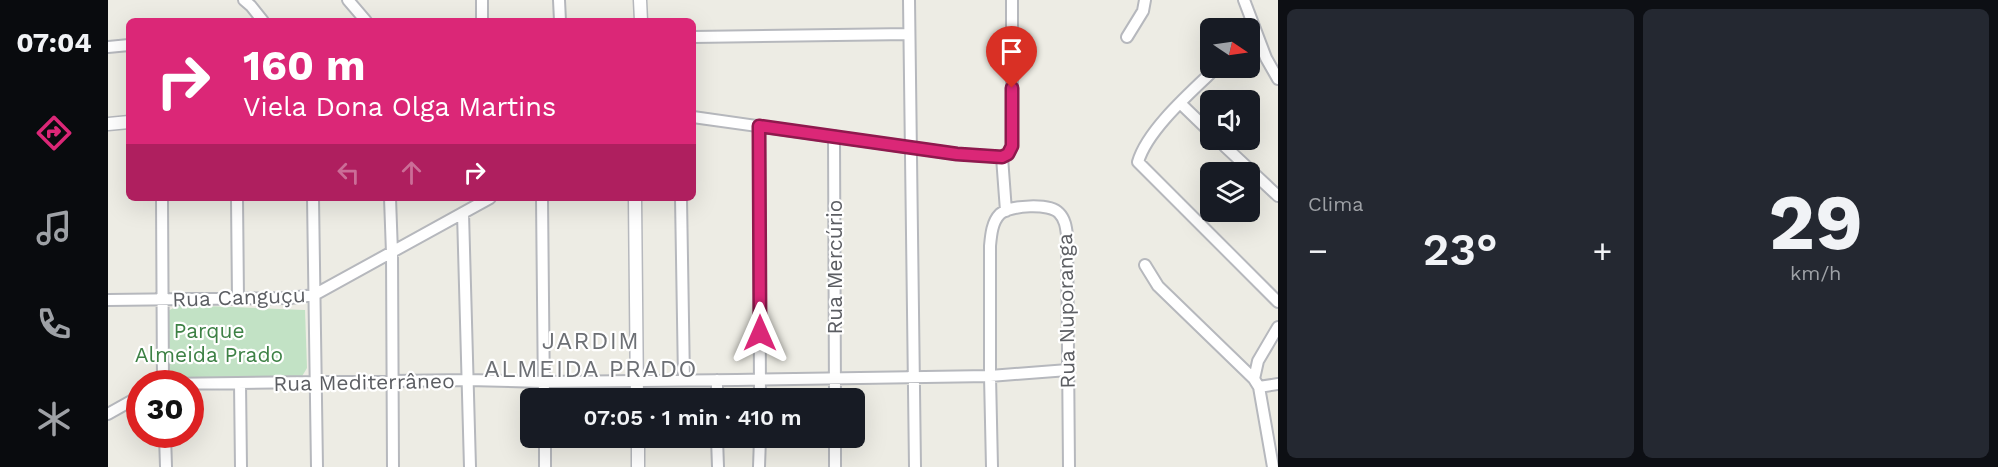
<!DOCTYPE html>
<html lang="pt">
<head>
<meta charset="utf-8">
<style>
	body { margin:0; font-family:"Work Sans",sans-serif; background:#242831; color:#f1f3f6; height:100vh; display:flex; flex-direction:column; font-size:22px; white-space:nowrap }
	* { box-sizing:border-box; margin:0 }
	p { font-size:20px; color:#9ea1a6 }
	.icon { flex:none; width:33px; height:33px; fill:none; stroke:currentColor; stroke-width:2; stroke-linecap:round; stroke-linejoin:round }
	.map { position:relative; flex:1; overflow:hidden }
	.details { display:flex; flex-direction:column; gap:9px; padding:9px; background:#0d0f14; width:720px }
	.details>* { flex:none }
	.top-card { position:absolute; left:18px; top:18px; width:570px; height:183px; border-radius:9px; box-shadow:0 6px 24px #0002; background:#db2777; color:#fff; overflow:hidden }
	.needle { width:39px; rotate:103deg }
	.tools { position:absolute; left:1092px; top:18px; display:grid; gap:12px }
	.tools a { display:grid; place-items:center; width:60px; height:60px; border-radius:9px; background:#171b24; box-shadow:0 6px 24px #0002; font-size:30px }
	.speed { position:absolute; left:18px; top:370px; display:flex; gap:12px; font-size:30px; font-weight:700; text-align:center }
	.speed>* { display:grid; place-content:center; width:78px; height:78px; border-radius:50%; background:#171b24; box-shadow:0 6px 24px #0002; line-height:1 }
	.speed .limit { border:9px solid #d22; background:#fff; color:#111 }
	.pin { position:absolute; display:grid; place-items:center; width:51px; height:51px; color:#fff; margin:-62px -26px; border-radius:50% 50% 50% 0; rotate:-45deg; box-shadow:0 0 6px #0007 }
	.pin .icon { rotate:45deg }
	.me { position:absolute; width:66px; margin:-33px; rotate:0deg; stroke-linejoin:round; filter:drop-shadow(0 0 4px #0008) }
	.turn { display:flex; align-items:center; gap:21px; height:126px; padding:0 18px; font-size:27px }
	.turn .icon { width:78px; height:78px; stroke-width:2.5 }
	.turn b { display:block; font-size:42px; line-height:51px }
	.lanes { display:flex; align-items:center; height:57px; padding:0 18px; background:#0003; justify-content:center; gap:30px; direction:ltr }
	.lanes .off { opacity:.35 }
	.big { font-size:45px; font-weight:600; line-height:1.1 }
	.details .card { flex:1; display:flex; flex-direction:column; justify-content:center; gap:9px; min-width:0; padding:0 21px; border-radius:9px; background:#242831 }
	.details .dial { align-items:center; gap:0 }
	.dial b { font-size:78px; line-height:1 }
	.heat { display:flex; justify-content:space-between; align-items:center; font-size:33px; direction:ltr }
	.details .tiles { flex:1; display:grid; gap:9px; grid-template-columns:repeat(2,1fr) }
	.trip { position:absolute; left:412px; top:388px; width:345px; height:60px; border-radius:9px; background:#171b24; box-shadow:0 6px 24px #0002; font-weight:600; line-height:60px; text-align:center }
	main { display:flex; flex:1; min-height:0 }
	.menu { display:flex; flex-direction:column; width:108px; justify-content:space-around; align-items:center; background:#090b0e; color:#9ea1a6 }
	.menu .icon { width:42px; height:42px }
	.menu .selected { color:#db2777 }
	.menu b { font-size:27px; color:#f1f3f6 }
	.map>svg:first-child { display:block }
</style>
</head>
<body>
<main>
<nav class="menu">
<b>07:04</b>
<svg class="icon selected" aria-label="directions" viewBox="0 0 24 24"><path d="M12 3l9 9-9 9-9-9zM9 14v-3h6M13 9l2 2-2 2"/></svg>
<svg class="icon" aria-label="music" viewBox="0 0 24 24"><path d="M9 18V5l10-2v13"/><circle cx="6" cy="18" r="3"/><circle cx="16" cy="16" r="3"/></svg>
<svg class="icon" aria-label="phone" viewBox="0 0 24 24"><path d="M5 4h4l2 5-3 2q2 4 5 5l2-3 5 2v4C11 20 4 13 5 4z"/></svg>
<svg class="icon" aria-label="climate" viewBox="0 0 24 24"><path d="M12 3v18M4 7l16 10M4 17L20 7"/></svg>
</nav>
<div class="map">
<svg width="1170" height="467" viewBox="0 0 1170 467">
	<rect width="100%" height="100%" fill="#edece4"/>
	<!-- education -->
	<path fill="#dddbd2" d="M 452,386 L 524,386 L 524,399 L 445,399 L 447,392 Z"/>
	<!-- green -->
	<path fill="#c2e2c5" d="M 71,305 L 197,310 L 199,368 L 193,378 L 65,378 L 58,366 L 60,311 Z"/>
	<!-- building -->
	<path fill="#c8c6c0" d="M 556,390 L 556,399 L 546,399 L 546,391 Z"/>
	<g fill="none" stroke-linecap="round" stroke-linejoin="round">
		<!-- minor casing -->
		<g stroke="#b6b8bd" stroke-width="14">
			<path id="minor" d="M 136,0 L 143,6 L 155,21
				M 240,0 L 258,21
				M 451,0 L 452,21
				M 801,0 L 807,467
				M 1136,0 L 1158,58 L 1170,79
				M 374,21 L 374,0
				M 585,37 L 801,34
				M 1019,37 L 1035,11 L 1037,0
				M 0,47 L 21,45
				M 1108,68 C 1084,91 1039,130 1030,162 L 1170,302
				M 1072,103 L 1102,132
				M 585,117 L 849,154 L 894,157
				M 651,126 L 652,399
				M 726,136 L 727,399
				M 1110,140 L 1170,196
				M 894,157 L 900,154 L 904,146 L 904,0
				M 894,157 L 898,211
				M 54,198 L 55,384
				M 129,198 L 130,299
				M 205,198 L 209,467
				M 282,198 L 284,253 L 285,467
				M 434,198 L 436,399
				M 573,198 L 576,380
				M 355,213 L 362,467
				M 1037,265 L 1050,286 L 1146,379 L 1151,387 L 1165,467
				M 0,300 L 182,298 L 206,295 L 382,198
				M 1146,379 L 1150,361 L 1170,327
				M 132,383 L 133,467
				M 54,384 L 360,380 L 435,382 L 629,380 L 882,376 L 960,370
				M 1151,387 L 1170,384
				M 609,399 L 609,380
				M 0,414 L 32,396
				M 57,435 L 58,467
				M 437,438 L 437,467
				M 609,438 L 610,467
				M 727,438 L 727,467
				M 651,467 L 652,438
				M 884,467 L 882,376 L 882,246 C 883,235 884,222 892,214 C 902,205 942,203 951,213 C 957,219 958,227 959,235 L 961,467"/>
		</g>
		<!-- tertiary casing -->
		<g stroke="#b6b8bd" stroke-width="15">
			<path id="tertiary" d="M 532,0 L 533,21
				M 0,124 L 21,122
				M 527,198 L 529,399
				M 530,438 L 530,467"/>
		</g>
		<!-- minor -->
		<use href="#minor" stroke="#fff" stroke-width="10"/>
		<!-- tertiary -->
		<use href="#tertiary" stroke="#fff" stroke-width="12"/>
	</g>
	<g fill="none" stroke-linecap="round" stroke-linejoin="round">
		<!-- route casing -->
		<g stroke="#8e194d" stroke-width="15">
			<path id="route" d="M 652,333 L 651,126 L 849,154 L 894,157 L 900,154 L 904,146 L 904,88"/>
		</g>
		<!-- route -->
		<use href="#route" stroke="#db2777" stroke-width="10"/>
	</g>
	<g text-anchor="middle" dominant-baseline="central" stroke-width="4.5" stroke-linejoin="round" paint-order="stroke">
		<!-- street labels -->
		<g font-size="21" fill="#5c5e63" stroke="#fff">
			<text transform="translate(726 267) rotate(-90)">Rua Mercúrio</text>
			<text transform="translate(131 297) rotate(-2)">Rua Canguçu</text>
			<text transform="translate(958 311) rotate(-91)">Rua Nuporanga</text>
			<text transform="translate(256 382) rotate(-1)">Rua Mediterrâneo</text>
		</g>
		<!-- park labels -->
		<g font-size="21" fill="#3d8145" stroke="#fff">
			<text x="101" y="330">Parque<tspan x="101" dy="24">Almeida Prado</tspan></text>
		</g>
		<!-- quarter labels -->
		<g font-size="24" letter-spacing="1.5" fill="#6d7075" stroke="#fff">
			<text x="483" y="341">JARDIM<tspan x="483" dy="28">ALMEIDA PRADO</tspan></text>
		</g>
	</g>
</svg>
<div class="tools">
<a><svg class="needle" viewBox="-14 -14 28 28"><path d="M0-13l5 13h-10z" fill="#e53935"/><path d="M0 13l5-13h-10z" fill="#9ea1a6"/></svg></a>
<a><svg class="icon" aria-label="sound" viewBox="0 0 24 24"><path d="M4 9h4l5-4v14l-5-4H4zM17 9q2 3 0 6"/></svg></a>
<a><svg class="icon" aria-label="layers" viewBox="0 0 24 24"><path d="M12 4l9 5-9 5-9-5zM3 14l9 5 9-5"/></svg></a>
</div>
<div class="speed"><div class="limit">30</div></div>
<div class="pin" style="left:904px;top:88px;background:#d93025"><svg class="icon" aria-label="arrive" viewBox="0 0 24 24"><path d="M6 21V4h12l-3 4 3 4H6"/></svg></div>
<svg class="me" style="left:652px;top:333px" viewBox="-20 -20 40 40"><path d="M0-17L14 15 0 8-14 15z" fill="#db2777" stroke="#fff" stroke-width="4"/></svg>
<div class="trip">07:05 · 1 min · 410 m</div>
<div class="top-card">
<div class="turn"><svg class="icon" aria-label="right" viewBox="0 0 24 24"><path d="M7 20v-9h11M14 6l5 5-5 5"/></svg><div><b>160 m</b>Viela Dona Olga Martins</div></div>
<div class="lanes"><svg class="icon off" aria-label="left" viewBox="0 0 24 24"><path d="M17 20v-9H6M10 6l-5 5 5 5"/></svg><svg class="icon off" aria-label="ahead" viewBox="0 0 24 24"><path d="M12 20V5M6 11l6-6 6 6"/></svg><svg class="icon" aria-label="right" viewBox="0 0 24 24"><path d="M7 20v-9h11M14 6l5 5-5 5"/></svg></div>
</div>
</div>
<section class="details">
<div class="tiles">
<div class="card"><p>Clima</p>
<div class="heat"><a>−</a><b class="big">23°</b><a>+</a></div>
</div>
<div class="card dial"><b>29</b><p>km/h</p></div>
</div>
</section>
</main>
</body>
</html>
